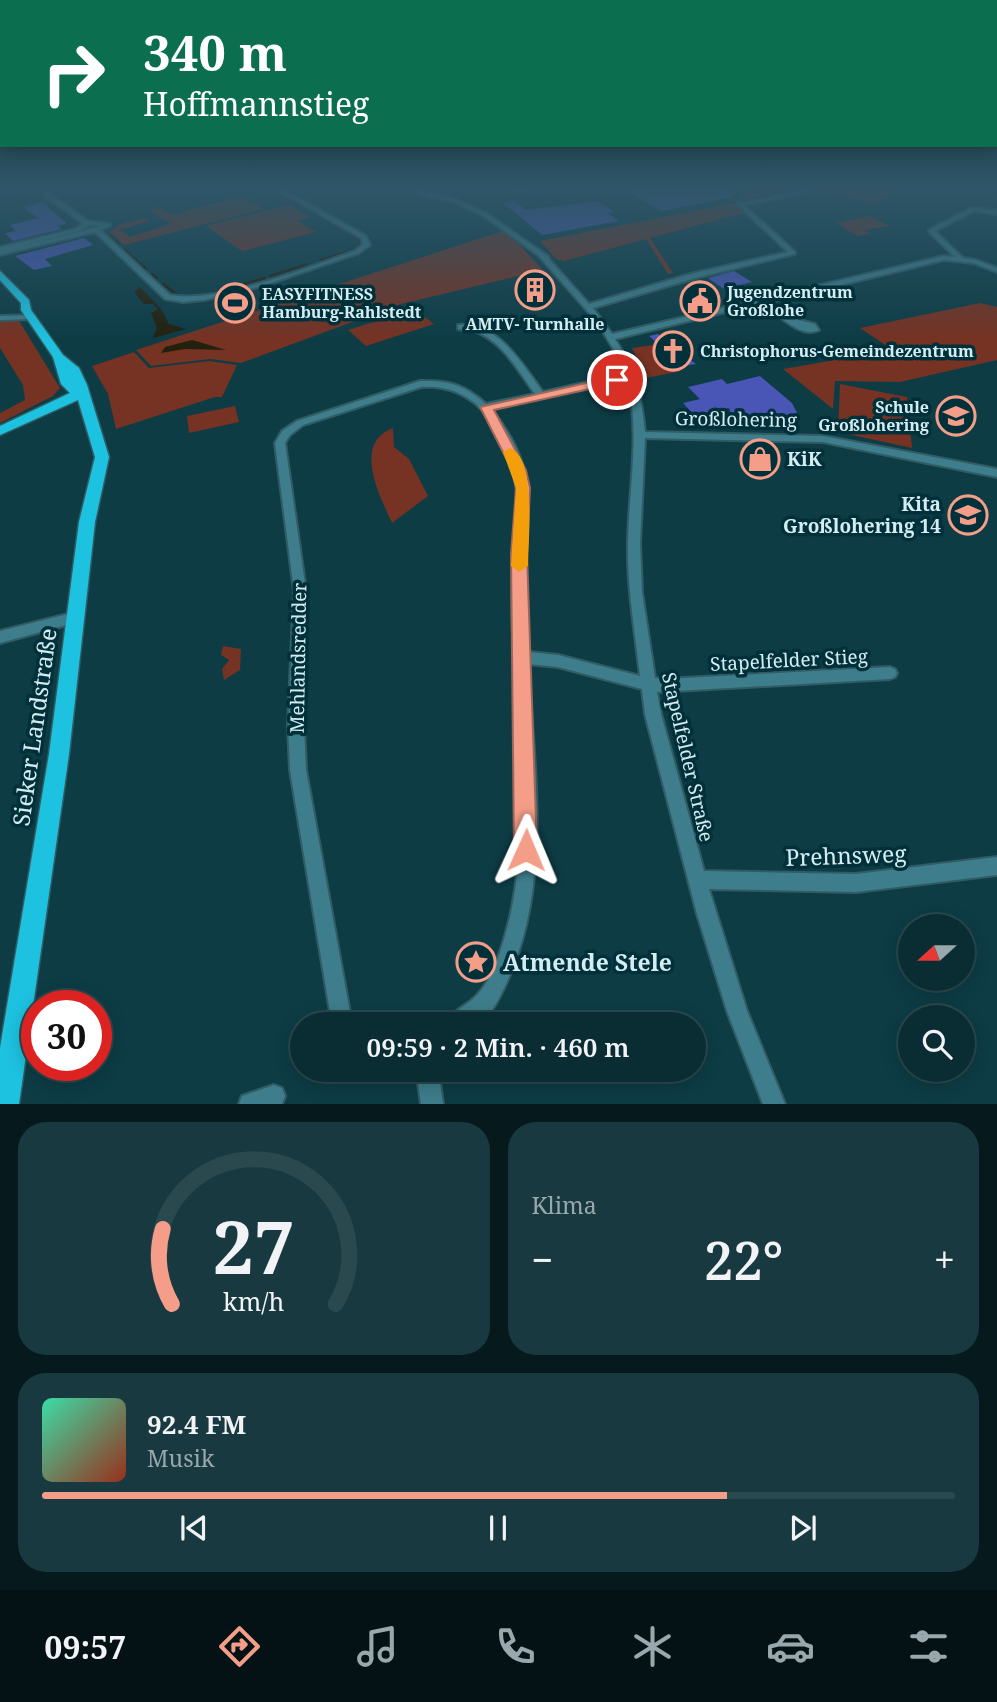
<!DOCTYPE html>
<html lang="de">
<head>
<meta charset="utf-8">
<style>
	body { margin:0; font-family:"Noto Serif",serif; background:#183940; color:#f1f3f6; height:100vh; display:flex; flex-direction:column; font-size:26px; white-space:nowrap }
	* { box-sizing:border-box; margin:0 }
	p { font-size:23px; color:#99a8ac }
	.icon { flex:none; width:38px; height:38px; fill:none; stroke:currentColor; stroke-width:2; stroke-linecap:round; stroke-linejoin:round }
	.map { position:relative; height:1104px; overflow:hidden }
	.sheet { display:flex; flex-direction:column; gap:18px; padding:18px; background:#06191d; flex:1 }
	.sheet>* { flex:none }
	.top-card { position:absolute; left:0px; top:0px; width:998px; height:147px; box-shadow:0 4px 18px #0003,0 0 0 2px #2a494f; background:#0b6e4f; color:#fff; overflow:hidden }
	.needle { width:46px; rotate:249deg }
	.controls { position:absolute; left:898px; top:914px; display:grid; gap:14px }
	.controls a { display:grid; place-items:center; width:77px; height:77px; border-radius:50%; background:#0a2d34; box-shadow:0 4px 18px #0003,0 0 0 2px #2a494f; font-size:35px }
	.speed { position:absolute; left:21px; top:990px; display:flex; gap:14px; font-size:35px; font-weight:700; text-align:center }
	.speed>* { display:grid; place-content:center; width:91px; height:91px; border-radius:50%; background:#0a2d34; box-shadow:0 4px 18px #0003,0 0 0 2px #2a494f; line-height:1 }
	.speed .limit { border:10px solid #d22; background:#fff; color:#111 }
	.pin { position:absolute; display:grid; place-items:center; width:60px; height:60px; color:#fff; margin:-30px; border:4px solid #fff; border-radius:50%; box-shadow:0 2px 7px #0007 }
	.me { position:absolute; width:77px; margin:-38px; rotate:1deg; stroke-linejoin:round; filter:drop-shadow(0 0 5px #0008) }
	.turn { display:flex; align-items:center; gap:24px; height:147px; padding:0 28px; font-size:32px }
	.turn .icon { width:91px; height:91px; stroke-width:2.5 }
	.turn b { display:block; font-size:49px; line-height:60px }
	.big { font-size:52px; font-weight:600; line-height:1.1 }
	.sheet .widget { flex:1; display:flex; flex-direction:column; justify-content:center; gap:10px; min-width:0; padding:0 24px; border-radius:28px; background:#183940 }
	.sheet .dial { align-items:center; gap:0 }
	.dial svg { height:182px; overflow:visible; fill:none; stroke:#2a494f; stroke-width:7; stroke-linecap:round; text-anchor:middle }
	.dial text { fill:#f1f3f6; stroke:none }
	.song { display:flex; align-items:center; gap:21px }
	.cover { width:84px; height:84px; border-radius:10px; background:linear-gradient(135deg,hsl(160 70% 55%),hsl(10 70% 35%)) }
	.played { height:7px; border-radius:4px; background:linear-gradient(90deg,#f49e89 75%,#2a494f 75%) }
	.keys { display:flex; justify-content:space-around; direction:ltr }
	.heat { display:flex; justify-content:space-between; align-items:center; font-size:38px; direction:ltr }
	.sheet .tiles { flex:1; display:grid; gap:18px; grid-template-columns:1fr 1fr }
	.widget:last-child { grid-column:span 2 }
	.trip { position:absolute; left:290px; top:1012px; width:416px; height:70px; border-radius:35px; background:#0a2d34; box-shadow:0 4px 18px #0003,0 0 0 2px #2a494f; font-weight:600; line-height:70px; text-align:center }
	.menu { display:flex; height:112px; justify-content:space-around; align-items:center; background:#041215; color:#99a8ac }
	.menu .icon { width:49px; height:49px }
	.menu .on { color:#f49e89 }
	.menu b { font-size:32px; color:#f1f3f6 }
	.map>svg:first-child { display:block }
</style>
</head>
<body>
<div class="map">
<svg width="997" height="1104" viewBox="0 0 997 1104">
	<rect width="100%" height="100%" fill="#0d3c45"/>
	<!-- green -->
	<path fill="#763222" d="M 740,186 L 791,186 L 795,188 L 736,202 L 733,199 L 742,197 Z
		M 803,186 L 911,186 L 874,204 Z
		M 233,198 L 248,199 L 264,209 L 124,245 L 110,232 L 120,224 L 145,218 L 150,221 L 120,230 L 130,237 L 171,224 L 149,210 L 159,207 L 173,215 Z
		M 734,203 L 744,213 L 650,238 L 673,273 L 668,274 L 646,239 L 564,261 L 556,259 L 540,241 Z
		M 289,205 L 310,217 L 298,221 L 316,232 L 242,251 L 206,226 Z
		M 870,216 L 890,226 L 864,230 L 870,234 L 857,236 L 836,223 Z
		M 506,230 L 543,270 L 401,304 L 241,363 L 210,359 L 151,366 L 136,350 Z
		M 980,303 L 997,307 L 997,360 L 900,382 L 835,381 L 833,409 L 783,369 L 893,350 L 860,328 Z
		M 415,309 L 434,324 L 366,346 L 348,330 Z
		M 18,319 L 60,388 L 53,396 L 0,423 L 0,413 L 25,400 L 23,385 L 0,348 L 0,321 Z
		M 653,345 L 681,371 L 646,378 L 632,348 Z
		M 134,352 L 149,368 L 209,361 L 237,365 L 222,397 L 215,397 L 116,429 L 108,394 L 92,366 Z
		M 840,384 L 907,397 L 912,448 L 838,432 Z
		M 235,406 L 239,422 L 189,433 L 187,416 Z
		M 393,428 L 394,447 L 409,459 L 428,496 L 392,523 C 380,497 352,443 393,428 Z
		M 223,646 L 241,649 L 240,670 L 224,680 L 222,669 L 229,660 L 221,655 Z"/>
	<!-- water -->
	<path fill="#24200e" d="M 140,287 L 161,309 L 169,324 L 186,329 L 153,338 L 157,328 L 151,313 L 158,309 L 153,304 L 144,304 L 134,292 Z
		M 192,340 L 226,350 L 185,349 L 161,353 L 165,347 Z"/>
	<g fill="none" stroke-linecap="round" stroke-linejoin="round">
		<!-- stream-far1 -->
		<path stroke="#24200e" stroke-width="2" d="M 265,186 L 330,222
			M 53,192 L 64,186
			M 337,226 L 342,229
			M 350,233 L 360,240
			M 107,234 L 119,244
			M 124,249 L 144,267
			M 320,260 L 356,249 L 361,242
			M 299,267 L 308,264"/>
		<!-- stream -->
		<path stroke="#24200e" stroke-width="2.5" d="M 142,265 L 146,269
			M 152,274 L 157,278
			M 270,276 L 305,265
			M 163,284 L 180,297
			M 207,295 L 265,278"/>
	</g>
	<!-- building -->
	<path fill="#4a56b6" d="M 647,186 L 730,186 L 733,197 L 661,211 L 626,190 Z
		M 514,201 L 526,210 L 598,201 L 615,212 L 607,213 L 619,221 L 542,235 L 503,203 Z
		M 42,202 L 67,223 L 58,226 L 62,229 L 13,241 L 5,233 L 16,231 L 10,225 L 38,218 L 22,207 Z
		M 84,238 L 93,245 L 45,259 L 52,266 L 34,270 L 15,256 Z
		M 734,271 L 752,282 L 724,289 L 708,278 Z
		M 539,279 L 553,296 L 534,298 L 527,296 L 519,285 Z
		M 658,334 L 672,347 L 696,364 L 683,366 L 649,336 Z
		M 760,376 L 792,403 L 800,419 L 733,418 L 729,408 L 695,416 L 683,403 L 700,399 L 688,387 L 722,379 L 727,384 Z"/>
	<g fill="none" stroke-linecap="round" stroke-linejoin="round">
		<!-- minor casing -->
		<g stroke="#315c64" stroke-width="4">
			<path id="minor" d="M 52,186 L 59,186 L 50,192 L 50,194 L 88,221 L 110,224 L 110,226 L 100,230 L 170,295 C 218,304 308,267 355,251 L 363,244 L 361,238 L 270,186 L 277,186 L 366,236 L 370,245 L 359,253 L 262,286 L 204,300 L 183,302 L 165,299 L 95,232 L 0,255 L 0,247 L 75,229 L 83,224 L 45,196 L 44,191 ZM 90,225 L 101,226 L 18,247 L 79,231 Z
				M 399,186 L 408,186 L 458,200 L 486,213 L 549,257 L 549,259 L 589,304 L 694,273 L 788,252 L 737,204 L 813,189 L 811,192 L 744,205 L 795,252 L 795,254 L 699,277 L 593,308 L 612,334 L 944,256 L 955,257 L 929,232 L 929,230 L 971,208 L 997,210 L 997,214 L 974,211 L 935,231 L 963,258 L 976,260 L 997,268 L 997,272 L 973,263 L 944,260 L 770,302 L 795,319 L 815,324 L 819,330 C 800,339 778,314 762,303 L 615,339 C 636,372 641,394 645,432 L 823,436 L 997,469 L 997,477 L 823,442 L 645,438 L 640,543 L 642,592 L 655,678 L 664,679 L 890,667 L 895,669 L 897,673 L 895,677 L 890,679 L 657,692 L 661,714 L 704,871 L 856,874 L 997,857 L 997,875 L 856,892 L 709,889 L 747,1011 L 785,1104 L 763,1104 L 727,1011 L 697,914 L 645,714 L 642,689 L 558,667 L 528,664 C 534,771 553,888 504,988 C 498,1001 489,1020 474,1024 C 466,1026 455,1024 447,1024 C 452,1010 467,1006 477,995 C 494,978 504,941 510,917 C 532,820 513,700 512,599 C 512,552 526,501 509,456 C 494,415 468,384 421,387 L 303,425 L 290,435 L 285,443 L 306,591 L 304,726 L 306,770 L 352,1024 L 332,1024 L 290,770 L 288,726 L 294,591 L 275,443 L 282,431 L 297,421 L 420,381 C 449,380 465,385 486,404 L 535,394 C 519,372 502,340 474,331 C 469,330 463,330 458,329 L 458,325 C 499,322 522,364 543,392 L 611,377 L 626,377 L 614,350 L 597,322 L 538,255 L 482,215 L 454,202 L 429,197 ZM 628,382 C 640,435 629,488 628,542 C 627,587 635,631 640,676 L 558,655 L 528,652 C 526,623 525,595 525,566 C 527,498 538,467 491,409 L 611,383 Z
				M 494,186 L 514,189 L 557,186 L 514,193 Z
				M 34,315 L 35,317 L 31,319 L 0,320 L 0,316 Z
				M 76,612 L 81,613 L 83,617 L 81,621 L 0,643 L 0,631 Z
				M 416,1069 L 438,1069 L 443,1104 L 421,1104 Z
				M 274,1085 L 282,1088 L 285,1096 L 282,1104 L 239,1104 L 242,1096 Z"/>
		</g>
		<!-- major casing -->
		<g stroke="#315c64" stroke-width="3">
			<path id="major" d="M 0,271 L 29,300 L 31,310 L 63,355 L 79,368 L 87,385 L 109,457 L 95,522 L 69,754 L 19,1104 L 0,1104 L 0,1048 L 49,754 L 79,522 L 95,457 L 78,400 L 0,435 L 0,426 L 70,393 L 61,384 L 53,357 L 21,310 L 21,303 L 0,280 Z"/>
		</g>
		<!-- minor -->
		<use href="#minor" fill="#3e7d8b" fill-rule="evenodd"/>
		<!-- major -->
		<use href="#major" fill="#1dc2e0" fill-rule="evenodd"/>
	</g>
	<!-- sky -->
	<linearGradient id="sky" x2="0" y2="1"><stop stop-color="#072126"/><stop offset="0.55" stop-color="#2f5668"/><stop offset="1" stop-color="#2f5668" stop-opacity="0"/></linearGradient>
	<rect width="997" height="341" fill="url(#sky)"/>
	<!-- route -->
	<path fill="#f49e89" stroke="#9f6759" stroke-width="2" d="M 617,376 L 623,380 L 621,382 L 494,410 L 526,470 L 530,488 L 527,554 L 537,850 L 534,858 L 526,861 L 518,858 L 514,850 L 511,554 L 516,488 L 512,470 L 480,407 Z"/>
	<!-- slow -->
	<path fill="#f59e0b" d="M 510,448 C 537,457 528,542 528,566 L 519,572 L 511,566 L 516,488 L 503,452 Z"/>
	<!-- icons -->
	<defs>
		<g id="building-ring" transform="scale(2.0125)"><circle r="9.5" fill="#00313b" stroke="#f49e89" stroke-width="1.5"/><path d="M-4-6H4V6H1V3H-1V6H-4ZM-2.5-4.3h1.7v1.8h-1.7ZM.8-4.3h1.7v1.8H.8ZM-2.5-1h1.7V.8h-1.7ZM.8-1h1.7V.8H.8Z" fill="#f49e89"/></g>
		<g id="civic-ring" transform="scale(2.0125)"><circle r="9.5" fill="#00313b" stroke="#f49e89" stroke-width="1.5"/><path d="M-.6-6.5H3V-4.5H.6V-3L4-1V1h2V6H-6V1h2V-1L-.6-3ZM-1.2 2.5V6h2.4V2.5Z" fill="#f49e89"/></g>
		<g id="stadium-ring" transform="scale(2.0125)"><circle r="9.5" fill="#00313b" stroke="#f49e89" stroke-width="1.5"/><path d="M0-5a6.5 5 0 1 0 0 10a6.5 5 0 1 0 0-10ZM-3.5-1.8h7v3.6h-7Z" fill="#f49e89"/></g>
		<g id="church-ring" transform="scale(2.0125)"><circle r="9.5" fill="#00313b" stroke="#f49e89" stroke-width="1.5"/><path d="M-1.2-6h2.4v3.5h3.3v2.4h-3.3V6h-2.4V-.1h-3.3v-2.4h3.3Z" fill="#f49e89"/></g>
		<g id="school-ring" transform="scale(2.0125)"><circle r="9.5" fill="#00313b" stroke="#f49e89" stroke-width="1.5"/><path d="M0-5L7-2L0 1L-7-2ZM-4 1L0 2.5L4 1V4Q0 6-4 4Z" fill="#f49e89"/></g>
		<g id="shop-ring" transform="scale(2.0125)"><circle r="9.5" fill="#00313b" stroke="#f49e89" stroke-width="1.5"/><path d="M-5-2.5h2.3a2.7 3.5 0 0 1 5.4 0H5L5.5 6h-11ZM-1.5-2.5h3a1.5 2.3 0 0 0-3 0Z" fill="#f49e89"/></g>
		<g id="sight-ring" transform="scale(2.0125)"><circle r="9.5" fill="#00313b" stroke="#f49e89" stroke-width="1.5"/><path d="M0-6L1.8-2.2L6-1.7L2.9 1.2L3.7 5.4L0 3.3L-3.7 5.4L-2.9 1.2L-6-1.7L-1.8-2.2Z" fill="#f49e89"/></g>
	</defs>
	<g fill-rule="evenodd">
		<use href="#building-ring" x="535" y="290"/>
		<use href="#civic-ring" x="700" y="301"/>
		<use href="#stadium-ring" x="235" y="303"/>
		<use href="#church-ring" x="673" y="351"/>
		<use href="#school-ring" x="956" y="416"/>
		<use href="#shop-ring" x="760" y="459"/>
		<use href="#school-ring" x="968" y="515"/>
		<use href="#sight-ring" x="476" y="962"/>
	</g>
	<g text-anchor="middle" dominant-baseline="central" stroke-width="7" stroke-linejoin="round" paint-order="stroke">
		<!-- far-poi labels -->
		<g font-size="16" font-weight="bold" fill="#d5ecf2" stroke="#00313b" text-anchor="start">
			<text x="727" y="292">Jugendzentrum<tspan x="727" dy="18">Großlohe</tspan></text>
			<text x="262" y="294">EASYFITNESS<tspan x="262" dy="18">Hamburg-Rahlstedt</tspan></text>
			<text x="535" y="324" text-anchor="middle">AMTV- Turnhalle</text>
			<text x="700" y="351">Christophorus-Gemeindezentrum</text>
			<text x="929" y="407" text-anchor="end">Schule<tspan x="929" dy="18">Großlohering</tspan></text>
		</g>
		<!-- street labels -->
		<g font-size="19" fill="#d5ecf2" stroke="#00313b">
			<text transform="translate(736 419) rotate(1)">Großlohering</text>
			<text transform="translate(298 658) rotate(-89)">Mehlandsredder</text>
			<text transform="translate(789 660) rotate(-3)">Stapelfelder Stieg</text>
			<text transform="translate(688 757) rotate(77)">Stapelfelder Straße</text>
		</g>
		<!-- poi labels -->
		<g font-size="19" font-weight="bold" fill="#d5ecf2" stroke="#00313b" text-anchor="start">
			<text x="787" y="459">KiK</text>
			<text x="941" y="504" text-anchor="end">Kita<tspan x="941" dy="22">Großlohering 14</tspan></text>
		</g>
		<!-- near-street labels -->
		<g font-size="23" fill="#d5ecf2" stroke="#00313b">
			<text transform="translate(34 727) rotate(-82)">Sieker Landstraße</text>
			<text transform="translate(846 855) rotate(-2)">Prehnsweg</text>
		</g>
		<!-- near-poi labels -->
		<g font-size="23" font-weight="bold" fill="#d5ecf2" stroke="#00313b" text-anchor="start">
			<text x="503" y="962">Atmende Stele</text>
		</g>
	</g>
</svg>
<div class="controls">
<a><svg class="needle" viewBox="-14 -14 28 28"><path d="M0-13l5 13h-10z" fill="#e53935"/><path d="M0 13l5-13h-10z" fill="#99a8ac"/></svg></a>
<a><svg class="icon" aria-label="search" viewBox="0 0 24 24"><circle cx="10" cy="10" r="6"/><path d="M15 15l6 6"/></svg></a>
</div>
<div class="speed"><div class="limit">30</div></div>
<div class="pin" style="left:617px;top:380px;background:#d93025"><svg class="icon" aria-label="arrive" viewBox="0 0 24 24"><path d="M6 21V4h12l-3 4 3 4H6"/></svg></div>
<svg class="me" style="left:526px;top:850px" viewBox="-20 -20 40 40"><path d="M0-17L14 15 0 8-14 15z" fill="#f49e89" stroke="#fff" stroke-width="4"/></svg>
<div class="trip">09:59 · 2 Min. · 460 m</div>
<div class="top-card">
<div class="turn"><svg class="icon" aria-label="right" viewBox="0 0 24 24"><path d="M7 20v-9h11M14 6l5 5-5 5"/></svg><div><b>340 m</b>Hoffmannstieg</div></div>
</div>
</div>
<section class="sheet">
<div class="tiles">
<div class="widget dial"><svg viewBox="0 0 100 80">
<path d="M14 69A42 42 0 1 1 86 69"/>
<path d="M14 69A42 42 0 0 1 10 36" stroke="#f49e89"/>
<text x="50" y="56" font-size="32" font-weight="700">27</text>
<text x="50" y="72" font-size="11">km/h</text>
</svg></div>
<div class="widget"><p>Klima</p>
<div class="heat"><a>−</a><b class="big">22°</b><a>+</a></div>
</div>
<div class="widget">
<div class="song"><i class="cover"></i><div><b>92.4 FM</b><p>Musik</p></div></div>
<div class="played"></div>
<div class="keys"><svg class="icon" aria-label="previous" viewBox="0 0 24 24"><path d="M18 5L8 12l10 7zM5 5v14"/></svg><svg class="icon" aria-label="pause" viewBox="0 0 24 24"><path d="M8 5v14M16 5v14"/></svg><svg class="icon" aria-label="next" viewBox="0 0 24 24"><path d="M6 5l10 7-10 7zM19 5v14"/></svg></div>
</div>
</div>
</section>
<nav class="menu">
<b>09:57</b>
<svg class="icon on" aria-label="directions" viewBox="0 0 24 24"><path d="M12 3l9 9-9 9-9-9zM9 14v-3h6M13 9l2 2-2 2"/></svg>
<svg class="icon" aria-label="music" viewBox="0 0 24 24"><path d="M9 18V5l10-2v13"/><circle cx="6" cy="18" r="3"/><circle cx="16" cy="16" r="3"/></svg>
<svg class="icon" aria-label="phone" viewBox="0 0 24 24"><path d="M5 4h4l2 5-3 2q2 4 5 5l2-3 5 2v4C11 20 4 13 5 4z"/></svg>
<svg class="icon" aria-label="climate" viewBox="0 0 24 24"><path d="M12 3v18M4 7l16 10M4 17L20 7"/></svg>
<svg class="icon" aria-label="car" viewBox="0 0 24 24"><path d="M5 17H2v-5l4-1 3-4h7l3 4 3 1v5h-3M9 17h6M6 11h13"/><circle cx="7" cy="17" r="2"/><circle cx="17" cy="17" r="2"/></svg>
<svg class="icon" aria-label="filters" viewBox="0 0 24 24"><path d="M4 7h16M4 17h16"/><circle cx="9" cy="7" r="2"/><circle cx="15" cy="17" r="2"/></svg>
</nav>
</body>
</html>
